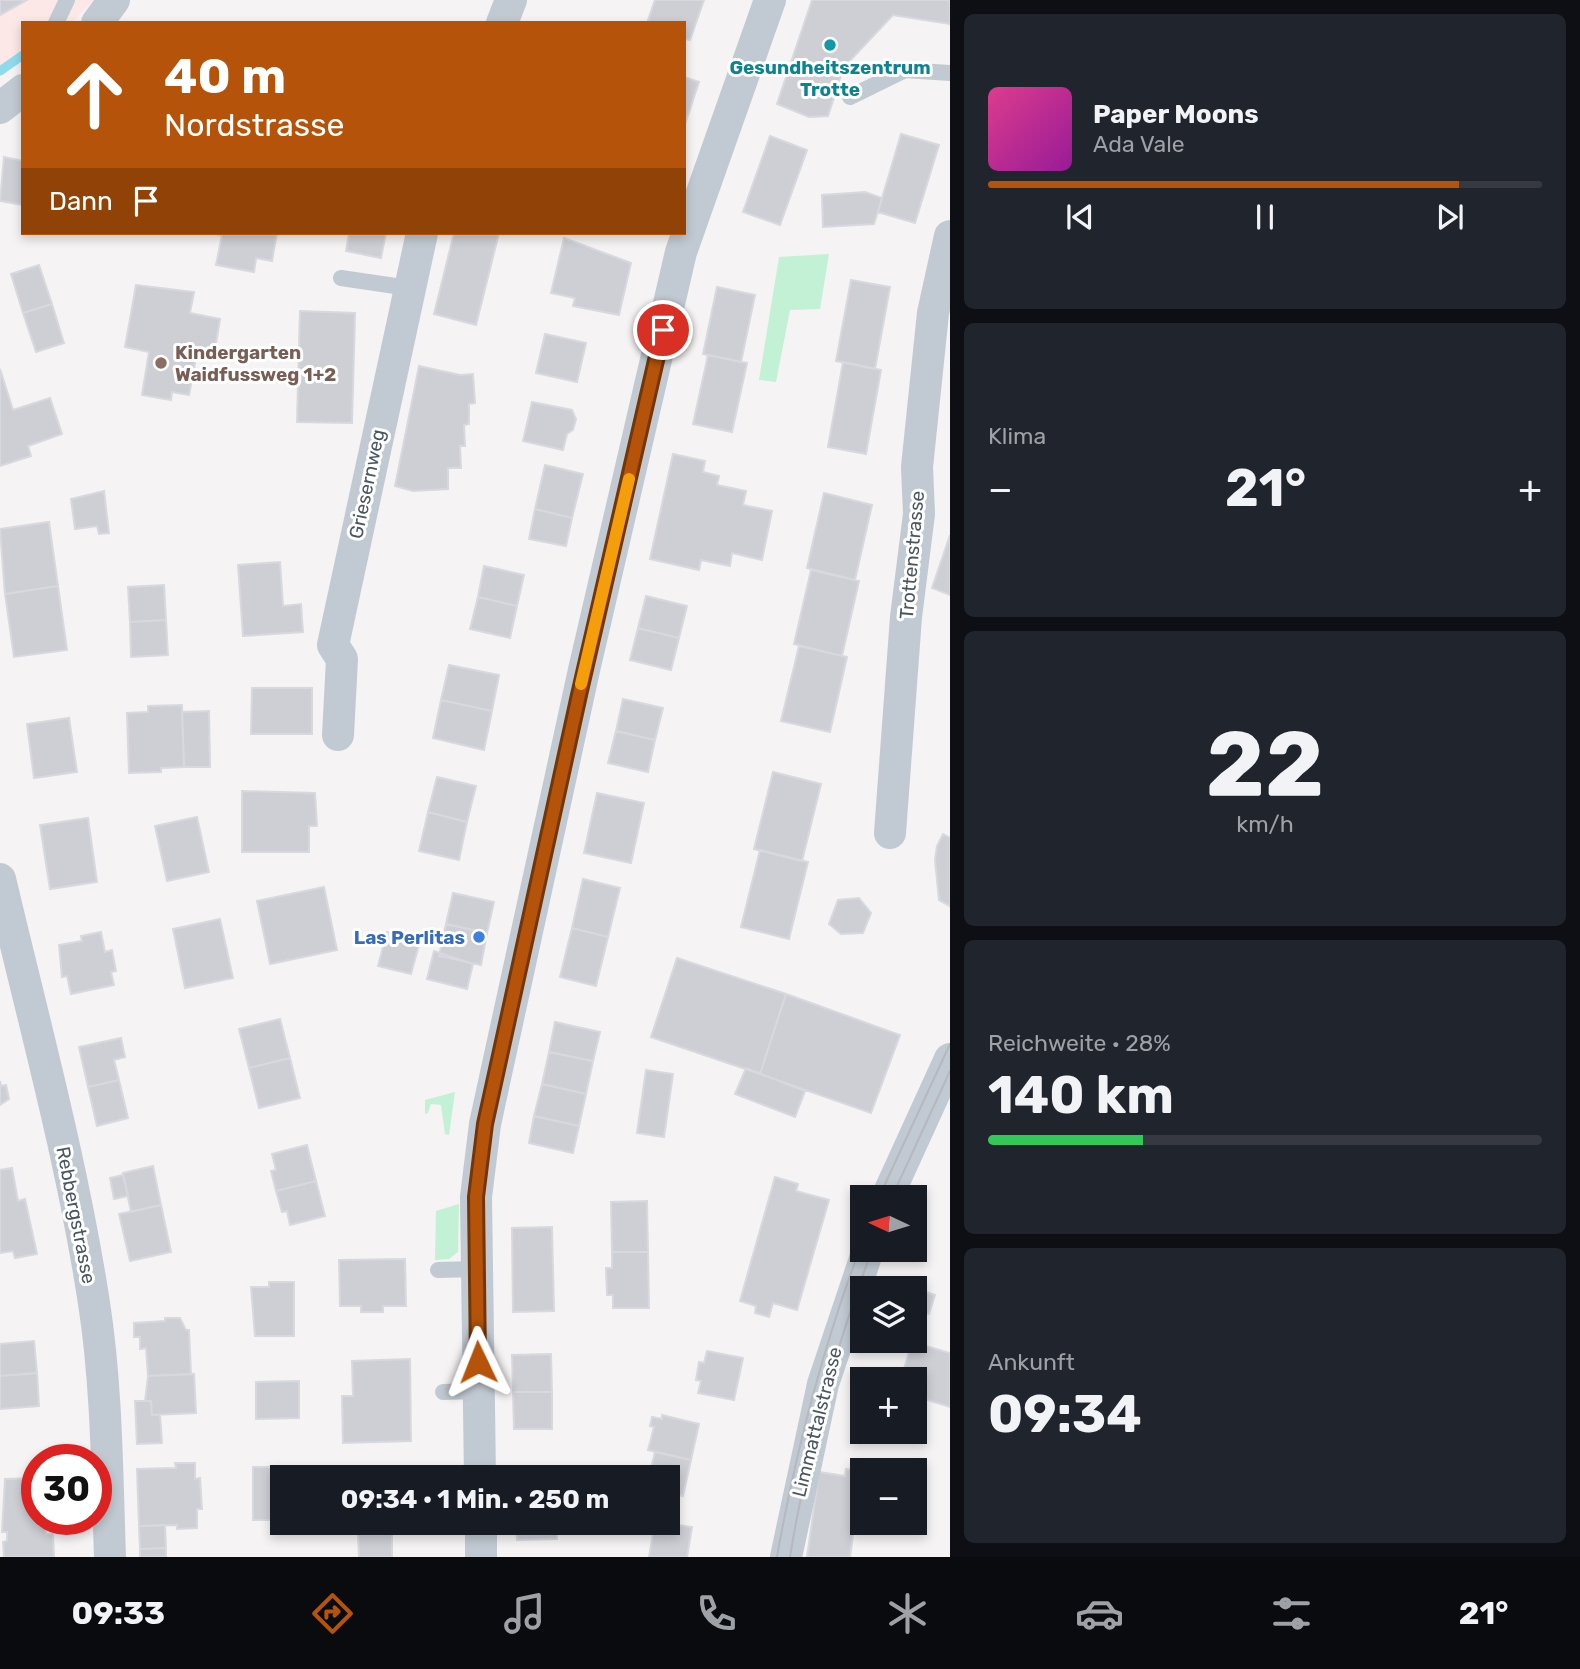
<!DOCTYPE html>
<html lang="de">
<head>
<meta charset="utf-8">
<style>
	body { margin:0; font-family:Rubik,sans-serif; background:#20242c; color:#f1f3f6; height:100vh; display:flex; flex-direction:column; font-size:26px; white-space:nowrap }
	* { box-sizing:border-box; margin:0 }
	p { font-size:23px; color:#9ea1a6 }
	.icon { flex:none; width:38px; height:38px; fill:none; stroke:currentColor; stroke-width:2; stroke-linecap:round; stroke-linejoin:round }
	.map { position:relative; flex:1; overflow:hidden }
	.details { display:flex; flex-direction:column; gap:14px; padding:14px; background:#0d0f14; width:630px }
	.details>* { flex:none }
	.guide { position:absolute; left:21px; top:21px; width:665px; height:214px; border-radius:0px; box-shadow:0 4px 10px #0003; background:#b45309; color:#fff; overflow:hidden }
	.needle { width:46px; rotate:274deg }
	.tools { position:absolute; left:850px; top:1185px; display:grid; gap:14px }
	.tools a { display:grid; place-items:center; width:77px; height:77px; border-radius:0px; background:#171b24; box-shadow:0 4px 10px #0003; font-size:35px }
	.speed { position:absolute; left:21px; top:1444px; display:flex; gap:14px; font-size:35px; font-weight:700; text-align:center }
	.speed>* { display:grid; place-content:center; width:91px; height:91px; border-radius:50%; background:#171b24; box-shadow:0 4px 10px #0003; line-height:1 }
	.speed .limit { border:10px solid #d22; background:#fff; color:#111 }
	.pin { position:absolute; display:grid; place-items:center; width:60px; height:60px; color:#fff; margin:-30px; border:4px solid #fff; border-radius:50%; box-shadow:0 2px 7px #0007 }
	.me { position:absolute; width:77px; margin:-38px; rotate:358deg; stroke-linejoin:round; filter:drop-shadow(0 0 5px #0008) }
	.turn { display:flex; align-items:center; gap:24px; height:147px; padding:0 28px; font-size:32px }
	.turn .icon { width:91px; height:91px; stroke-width:2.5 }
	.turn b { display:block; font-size:49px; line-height:60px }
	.then { display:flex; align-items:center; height:66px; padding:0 28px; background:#0003; gap:14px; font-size:26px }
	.big { font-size:52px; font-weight:700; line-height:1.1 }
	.details .widget { flex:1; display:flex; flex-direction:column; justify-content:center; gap:10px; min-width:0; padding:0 24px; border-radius:10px; background:#20242c }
	.details .dial { align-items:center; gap:0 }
	.dial b { font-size:91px; line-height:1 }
	.song { display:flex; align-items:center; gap:21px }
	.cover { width:84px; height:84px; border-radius:10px; background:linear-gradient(135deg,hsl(330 70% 55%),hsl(300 70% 35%)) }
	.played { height:7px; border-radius:4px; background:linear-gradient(90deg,#b45309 85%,#363941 85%) }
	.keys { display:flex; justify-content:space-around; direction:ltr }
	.heat { display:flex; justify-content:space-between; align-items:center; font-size:38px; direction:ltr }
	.charge { height:10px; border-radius:5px; background:linear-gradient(90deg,#34c759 28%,#363941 0) }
	.trip { position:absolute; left:270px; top:1465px; width:410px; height:70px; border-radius:0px; background:#171b24; box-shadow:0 4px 10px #0003; font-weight:700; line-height:70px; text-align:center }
	.dock { display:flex; height:112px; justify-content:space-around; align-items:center; background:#090b0e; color:#9ea1a6 }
	.dock .icon { width:49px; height:49px }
	.dock .active { color:#b45309 }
	.dock b { font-size:32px; color:#f1f3f6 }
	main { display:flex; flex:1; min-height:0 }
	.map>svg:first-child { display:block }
</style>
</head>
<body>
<main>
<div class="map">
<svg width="950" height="1557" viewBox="0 0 950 1557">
	<rect width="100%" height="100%" fill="#f5f3f3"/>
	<!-- medical -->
	<path fill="#fce8e6" d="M 0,0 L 94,0 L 71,23 L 23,23 L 23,55 L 0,67 Z"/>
	<!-- green -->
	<path fill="#c3f1d5" d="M 829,254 L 820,309 L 790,310 L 776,382 L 759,380 L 779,257 Z
		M 455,1092 L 449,1135 L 445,1134 L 441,1105 L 431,1104 L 428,1113 L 425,1114 L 425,1100 Z
		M 459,1204 L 458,1252 L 449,1259 L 435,1260 L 436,1211 Z"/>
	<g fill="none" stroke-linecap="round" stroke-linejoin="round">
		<!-- stream -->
		<path stroke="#90daee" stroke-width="9" d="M 0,71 L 23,55"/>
	</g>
	<!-- building -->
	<path fill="#cdcfd5" stroke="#d7d9de" stroke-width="2" d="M 0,0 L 27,0 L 0,15 Z
		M 655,0 L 704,0 L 690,40 L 684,39 L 684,23 L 647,23 Z
		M 812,0 L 950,0 L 950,24 L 893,15 L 844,67 L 828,116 L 809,117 L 777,104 Z
		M 684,77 L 699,82 L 685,124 L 684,124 Z
		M 901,134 L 939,145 L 915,223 L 878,212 Z
		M 770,136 L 807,150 L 780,225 L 743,212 Z
		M 4,157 L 23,161 L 23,205 L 0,201 Z
		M 865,192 L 882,198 L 874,224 L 823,227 L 822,195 Z
		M 210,233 L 277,233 L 272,261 L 256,258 L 254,272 L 216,265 L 222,235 Z
		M 349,233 L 386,233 L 381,258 L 346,251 Z
		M 454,233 L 499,233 L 476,325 L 434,314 Z
		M 564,238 L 631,263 L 619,315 L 573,306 L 575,298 L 551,293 Z
		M 39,265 L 52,304 L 23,313 L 11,274 Z
		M 851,280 L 890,287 L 875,369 L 836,361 Z
		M 136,285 L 194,292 L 190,313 L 220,319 L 214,356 L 197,353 L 189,395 L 172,392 L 171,400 L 142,395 L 149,352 L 125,347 Z
		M 717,287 L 755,295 L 741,362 L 703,354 Z
		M 52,304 L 64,343 L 36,352 L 23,313 Z
		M 300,311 L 355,313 L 352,423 L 297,422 Z
		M 545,334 L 586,343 L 577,382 L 536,373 Z
		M 708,355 L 747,363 L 732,432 L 693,424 Z
		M 843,362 L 881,370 L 866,454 L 828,447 Z
		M 419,366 L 460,375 L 473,374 L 475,403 L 469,404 L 469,424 L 464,425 L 465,446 L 460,446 L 461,468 L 448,468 L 448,489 L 413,491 L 395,486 Z
		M 0,369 L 13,410 L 50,398 L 62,434 L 28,446 L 31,456 L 0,466 Z
		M 532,402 L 572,410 L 576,419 L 573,430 L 567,434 L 563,450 L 523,441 Z
		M 673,454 L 705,461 L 703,472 L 719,476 L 717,485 L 746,491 L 743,505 L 772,511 L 762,560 L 732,553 L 730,566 L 701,560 L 699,570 L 650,559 Z
		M 545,465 L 583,474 L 572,518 L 535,509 Z
		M 104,491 L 109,533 L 99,534 L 97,526 L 75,529 L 71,499 Z
		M 824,493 L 872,505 L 855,580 L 807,568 Z
		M 535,509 L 572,518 L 566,546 L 529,539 Z
		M 49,522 L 58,586 L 5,594 L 0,529 Z
		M 950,535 L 950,595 L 932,588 Z
		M 280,562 L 283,606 L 301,604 L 303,632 L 243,636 L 238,565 Z
		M 484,566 L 524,575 L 517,606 L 478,597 Z
		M 811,570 L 859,581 L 842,656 L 794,644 Z
		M 164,585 L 166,620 L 130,622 L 128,587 Z
		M 58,586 L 67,650 L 14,657 L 5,594 Z
		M 646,596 L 687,606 L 679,638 L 638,628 Z
		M 478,597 L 517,606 L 510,638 L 470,629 Z
		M 166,620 L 168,655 L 131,657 L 130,622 Z
		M 638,628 L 679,638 L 671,670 L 630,660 Z
		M 799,646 L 847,657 L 830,732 L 781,721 Z
		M 449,665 L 499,675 L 492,711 L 441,700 Z
		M 252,688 L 312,688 L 312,734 L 251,734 Z
		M 623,699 L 663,708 L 655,740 L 616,731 Z
		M 441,700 L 492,711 L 484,750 L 433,738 Z
		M 182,705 L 184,767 L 161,768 L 161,772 L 129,773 L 127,713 L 148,712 L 148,706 Z
		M 209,711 L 210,767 L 184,767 L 182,712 Z
		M 69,718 L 77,772 L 34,778 L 27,724 Z
		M 616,731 L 655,740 L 648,772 L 608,763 Z
		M 773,772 L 821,784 L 802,861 L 754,849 Z
		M 437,777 L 476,786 L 467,822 L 428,812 Z
		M 242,791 L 315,793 L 317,826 L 309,826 L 309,852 L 242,852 Z
		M 597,793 L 644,803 L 631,863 L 584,853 Z
		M 428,812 L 467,822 L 459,860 L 419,851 Z
		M 197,817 L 209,872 L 167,881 L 155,826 Z
		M 88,818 L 97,882 L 50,889 L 40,825 Z
		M 943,834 L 950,838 L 950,906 L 939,900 L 935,860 L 937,846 Z
		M 760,850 L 808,862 L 789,939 L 741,927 Z
		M 583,879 L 620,888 L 608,937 L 572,928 Z
		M 324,887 L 337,950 L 270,964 L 257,901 Z
		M 453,893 L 494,902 L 487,933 L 446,924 Z
		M 859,898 L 871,913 L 863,933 L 841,934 L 829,924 L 838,900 Z
		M 220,919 L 233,978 L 185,988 L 173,929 Z
		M 446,924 L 487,933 L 481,965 L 439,956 Z
		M 572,928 L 608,937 L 596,986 L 560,977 Z
		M 101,932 L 105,952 L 112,950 L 116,971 L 111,972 L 114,985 L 71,994 L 67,976 L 62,977 L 59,945 L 82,941 L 81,936 Z
		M 387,932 L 420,941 L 411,974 L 378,966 Z
		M 434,951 L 473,964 L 467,989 L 427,979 Z
		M 677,958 L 786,994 L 760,1074 L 651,1037 Z
		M 786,994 L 900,1035 L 871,1113 L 760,1074 Z
		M 280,1019 L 290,1058 L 249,1068 L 239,1029 Z
		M 555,1022 L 600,1032 L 593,1061 L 549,1052 Z
		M 121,1038 L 125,1057 L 114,1060 L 119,1080 L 88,1087 L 79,1047 Z
		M 549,1052 L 593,1061 L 586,1094 L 542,1084 Z
		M 290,1058 L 300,1098 L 259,1108 L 249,1068 Z
		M 746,1068 L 805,1091 L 795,1117 L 735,1094 Z
		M 646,1070 L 673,1074 L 664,1137 L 637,1133 Z
		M 119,1080 L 128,1118 L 97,1126 L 88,1087 Z
		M 0,1081 L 1,1086 L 6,1085 L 9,1099 L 0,1105 Z
		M 542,1084 L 586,1094 L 579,1126 L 534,1116 Z
		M 534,1116 L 579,1126 L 573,1153 L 529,1143 Z
		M 307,1145 L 316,1181 L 276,1191 L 271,1171 L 276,1170 L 272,1154 Z
		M 153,1166 L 161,1205 L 131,1212 L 123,1173 Z
		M 12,1168 L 18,1201 L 25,1199 L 37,1254 L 15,1258 L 13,1251 L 0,1253 L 0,1170 Z
		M 123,1175 L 128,1196 L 114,1199 L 110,1178 Z
		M 775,1177 L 798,1184 L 796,1191 L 829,1200 L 797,1310 L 773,1303 L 769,1317 L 755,1313 L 756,1306 L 740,1301 Z
		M 316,1181 L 325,1216 L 290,1225 L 287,1211 L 282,1212 L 276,1191 Z
		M 647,1201 L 648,1252 L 612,1252 L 611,1202 Z
		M 161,1205 L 171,1252 L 130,1261 L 119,1214 Z
		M 552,1227 L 554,1311 L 513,1312 L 512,1228 Z
		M 612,1252 L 648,1252 L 649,1308 L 613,1308 L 613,1295 L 607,1295 L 606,1268 L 612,1268 Z
		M 405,1259 L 406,1306 L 383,1306 L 383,1312 L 361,1312 L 361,1306 L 340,1306 L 339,1260 Z
		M 269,1282 L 294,1282 L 294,1336 L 255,1336 L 251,1287 L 269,1287 Z
		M 920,1290 L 935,1295 L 929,1314 L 915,1310 Z
		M 165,1318 L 180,1318 L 186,1330 L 189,1330 L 191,1374 L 148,1376 L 146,1348 L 140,1349 L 140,1337 L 134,1337 L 134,1323 L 165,1321 Z
		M 34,1341 L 37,1373 L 0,1376 L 0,1344 Z
		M 912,1342 L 950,1353 L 950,1407 L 915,1396 L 915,1379 L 901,1379 Z
		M 707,1351 L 743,1358 L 734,1400 L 698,1393 L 701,1381 L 696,1380 L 699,1362 L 704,1363 Z
		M 551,1354 L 552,1392 L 513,1392 L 512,1355 Z
		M 410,1359 L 411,1441 L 343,1443 L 342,1396 L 353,1396 L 352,1361 Z
		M 37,1373 L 39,1406 L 0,1409 L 0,1376 Z
		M 194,1374 L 196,1413 L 152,1415 L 151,1401 L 145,1401 L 148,1376 Z
		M 299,1381 L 299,1418 L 256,1419 L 256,1382 Z
		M 513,1392 L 552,1392 L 552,1429 L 514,1429 Z
		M 135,1401 L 151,1401 L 152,1415 L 160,1415 L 162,1443 L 137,1444 Z
		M 662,1415 L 699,1424 L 691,1460 L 648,1450 L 654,1427 L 650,1426 L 652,1417 L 662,1419 Z
		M 655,1452 L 691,1460 L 683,1496 L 667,1493 L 667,1477 L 649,1477 Z
		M 175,1463 L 195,1463 L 195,1479 L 200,1478 L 202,1509 L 197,1509 L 197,1528 L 177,1529 L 177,1525 L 139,1526 L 137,1469 L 176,1468 Z
		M 253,1467 L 296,1467 L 296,1477 L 282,1477 L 282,1520 L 253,1520 Z
		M 555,1467 L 556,1477 L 515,1477 L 515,1468 Z
		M 846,1469 L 863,1472 L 863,1508 L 857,1507 L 850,1557 L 807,1557 L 819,1472 L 845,1476 Z
		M 37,1478 L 37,1519 L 45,1519 L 46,1534 L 53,1534 L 54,1557 L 4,1557 L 3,1542 L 7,1541 L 7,1532 L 2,1532 L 5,1479 Z
		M 358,1522 L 391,1522 L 392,1532 L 358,1533 Z
		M 516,1522 L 557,1522 L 557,1539 L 517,1540 Z
		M 655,1522 L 692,1527 L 687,1557 L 649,1557 Z
		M 165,1525 L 166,1548 L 140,1549 L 139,1526 Z
		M 392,1532 L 392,1557 L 359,1557 L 358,1533 Z
		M 166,1548 L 166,1557 L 140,1557 L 140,1549 Z"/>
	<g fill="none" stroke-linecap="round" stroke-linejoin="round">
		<!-- lane -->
		<path stroke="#c1cad2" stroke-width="16" d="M 56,23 L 67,0
			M 850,97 L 905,70 L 950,73
			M 341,278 L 409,288
			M 438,1270 L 476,1269
			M 443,1392 L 479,1391"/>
		<!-- street -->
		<path stroke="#c1cad2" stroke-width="32" d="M 97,23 L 114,0
			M 502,23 L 511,0
			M 0,108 L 23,90
			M 338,735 L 342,659 L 333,645 L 422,233
			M 890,833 L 906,617 L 919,514 L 917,467 L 933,313 L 950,236
			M 0,879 C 33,1019 72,1160 94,1303 C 107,1387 107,1473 110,1557
			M 887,1197 L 950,1059
			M 480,1477 L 476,1197 L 485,1124 L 584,670 L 681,252 L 770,0
			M 481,1522 L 481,1557
			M 786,1557 L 823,1384 L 868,1250"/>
		<!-- tram -->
		<path stroke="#b5b8bd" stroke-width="2" d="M 879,1197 L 950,1044
			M 892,1197 L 950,1071
			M 777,1557 C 796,1449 824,1343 863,1240
			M 790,1557 C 807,1452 835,1349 872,1250"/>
	</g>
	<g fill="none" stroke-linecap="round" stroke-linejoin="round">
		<!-- route casing -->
		<g stroke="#753606" stroke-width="18">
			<path id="route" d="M 478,1362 L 476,1197 L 485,1124 L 579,695 L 663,330"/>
		</g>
		<!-- route -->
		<use href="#route" stroke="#b45309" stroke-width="12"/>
		<!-- slow -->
		<path stroke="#f59e0b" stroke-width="12" d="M 581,684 L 629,479"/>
	</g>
	<!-- markers -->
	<circle fill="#0f9aa8" stroke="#fff" stroke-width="2.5" cx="830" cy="45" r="7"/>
	<circle fill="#8d6e63" stroke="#fff" stroke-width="2.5" cx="161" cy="363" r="7"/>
	<circle fill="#3f7fe0" stroke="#fff" stroke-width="2.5" cx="479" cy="937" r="7"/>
	<g text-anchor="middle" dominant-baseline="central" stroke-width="6" stroke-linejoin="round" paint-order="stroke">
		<!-- culture labels -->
		<g font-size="19" font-weight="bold" fill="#0d838f" stroke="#fff">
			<text x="830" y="67">Gesundheitszentrum<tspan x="830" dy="22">Trotte</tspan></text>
		</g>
		<!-- education labels -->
		<g font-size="19" font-weight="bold" fill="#785e54" stroke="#fff" text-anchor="start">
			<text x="175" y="352">Kindergarten<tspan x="175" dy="22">Waidfussweg 1+2</tspan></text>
		</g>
		<!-- street labels -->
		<g font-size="19" fill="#4a5661" stroke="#fff">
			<text transform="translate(367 484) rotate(-78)">Griesernweg</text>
			<text transform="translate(912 555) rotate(-85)">Trottenstrasse</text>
			<text transform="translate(76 1215) rotate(79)">Rebbergstrasse</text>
			<text transform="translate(817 1422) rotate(-76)">Limmattalstrasse</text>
		</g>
		<!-- shop labels -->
		<g font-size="19" font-weight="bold" fill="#366cbe" stroke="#fff" text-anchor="end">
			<text x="465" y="937">Las Perlitas</text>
		</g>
	</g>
</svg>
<div class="tools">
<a><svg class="needle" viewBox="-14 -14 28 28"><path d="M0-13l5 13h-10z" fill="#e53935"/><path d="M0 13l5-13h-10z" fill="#9ea1a6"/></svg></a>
<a><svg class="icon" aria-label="layers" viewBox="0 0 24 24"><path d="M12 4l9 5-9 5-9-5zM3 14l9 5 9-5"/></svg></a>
<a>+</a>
<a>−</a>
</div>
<div class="speed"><div class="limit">30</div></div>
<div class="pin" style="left:663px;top:330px;background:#d93025"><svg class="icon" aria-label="arrive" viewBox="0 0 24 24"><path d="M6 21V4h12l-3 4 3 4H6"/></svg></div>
<svg class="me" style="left:478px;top:1362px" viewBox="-20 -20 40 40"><path d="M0-17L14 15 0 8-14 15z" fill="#b45309" stroke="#fff" stroke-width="4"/></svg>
<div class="trip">09:34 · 1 Min. · 250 m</div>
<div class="guide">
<div class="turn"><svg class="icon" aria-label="ahead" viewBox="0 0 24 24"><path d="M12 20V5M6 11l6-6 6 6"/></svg><div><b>40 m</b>Nordstrasse</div></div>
<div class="then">Dann<svg class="icon" aria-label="arrive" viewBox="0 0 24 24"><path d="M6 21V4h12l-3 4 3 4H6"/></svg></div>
</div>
</div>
<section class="details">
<div class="widget">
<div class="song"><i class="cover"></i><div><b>Paper Moons</b><p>Ada Vale</p></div></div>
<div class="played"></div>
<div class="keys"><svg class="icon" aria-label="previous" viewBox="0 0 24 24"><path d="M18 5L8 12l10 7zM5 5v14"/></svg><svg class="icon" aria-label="pause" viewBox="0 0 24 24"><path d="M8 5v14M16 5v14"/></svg><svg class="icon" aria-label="next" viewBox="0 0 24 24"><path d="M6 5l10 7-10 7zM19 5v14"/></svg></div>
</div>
<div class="widget"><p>Klima</p>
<div class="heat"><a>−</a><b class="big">21°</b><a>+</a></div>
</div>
<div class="widget dial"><b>22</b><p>km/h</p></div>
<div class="widget"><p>Reichweite · 28%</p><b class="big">140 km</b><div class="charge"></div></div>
<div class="widget"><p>Ankunft</p><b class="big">09:34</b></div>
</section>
</main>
<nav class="dock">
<b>09:33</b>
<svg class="icon active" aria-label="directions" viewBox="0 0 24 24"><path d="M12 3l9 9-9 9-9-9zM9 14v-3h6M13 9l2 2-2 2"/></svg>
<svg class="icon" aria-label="music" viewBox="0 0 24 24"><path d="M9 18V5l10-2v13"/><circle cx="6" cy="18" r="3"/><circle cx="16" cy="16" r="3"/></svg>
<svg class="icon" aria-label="phone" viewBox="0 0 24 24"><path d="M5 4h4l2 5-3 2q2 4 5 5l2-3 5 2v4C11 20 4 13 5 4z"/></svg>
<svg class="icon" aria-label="climate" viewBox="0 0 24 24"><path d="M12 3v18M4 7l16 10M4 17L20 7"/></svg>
<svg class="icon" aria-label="car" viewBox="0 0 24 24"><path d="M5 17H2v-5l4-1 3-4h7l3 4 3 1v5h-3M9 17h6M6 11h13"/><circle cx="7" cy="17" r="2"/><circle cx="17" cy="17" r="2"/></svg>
<svg class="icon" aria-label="filters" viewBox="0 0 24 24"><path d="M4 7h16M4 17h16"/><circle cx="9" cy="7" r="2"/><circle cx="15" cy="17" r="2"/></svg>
<b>21°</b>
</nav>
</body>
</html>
